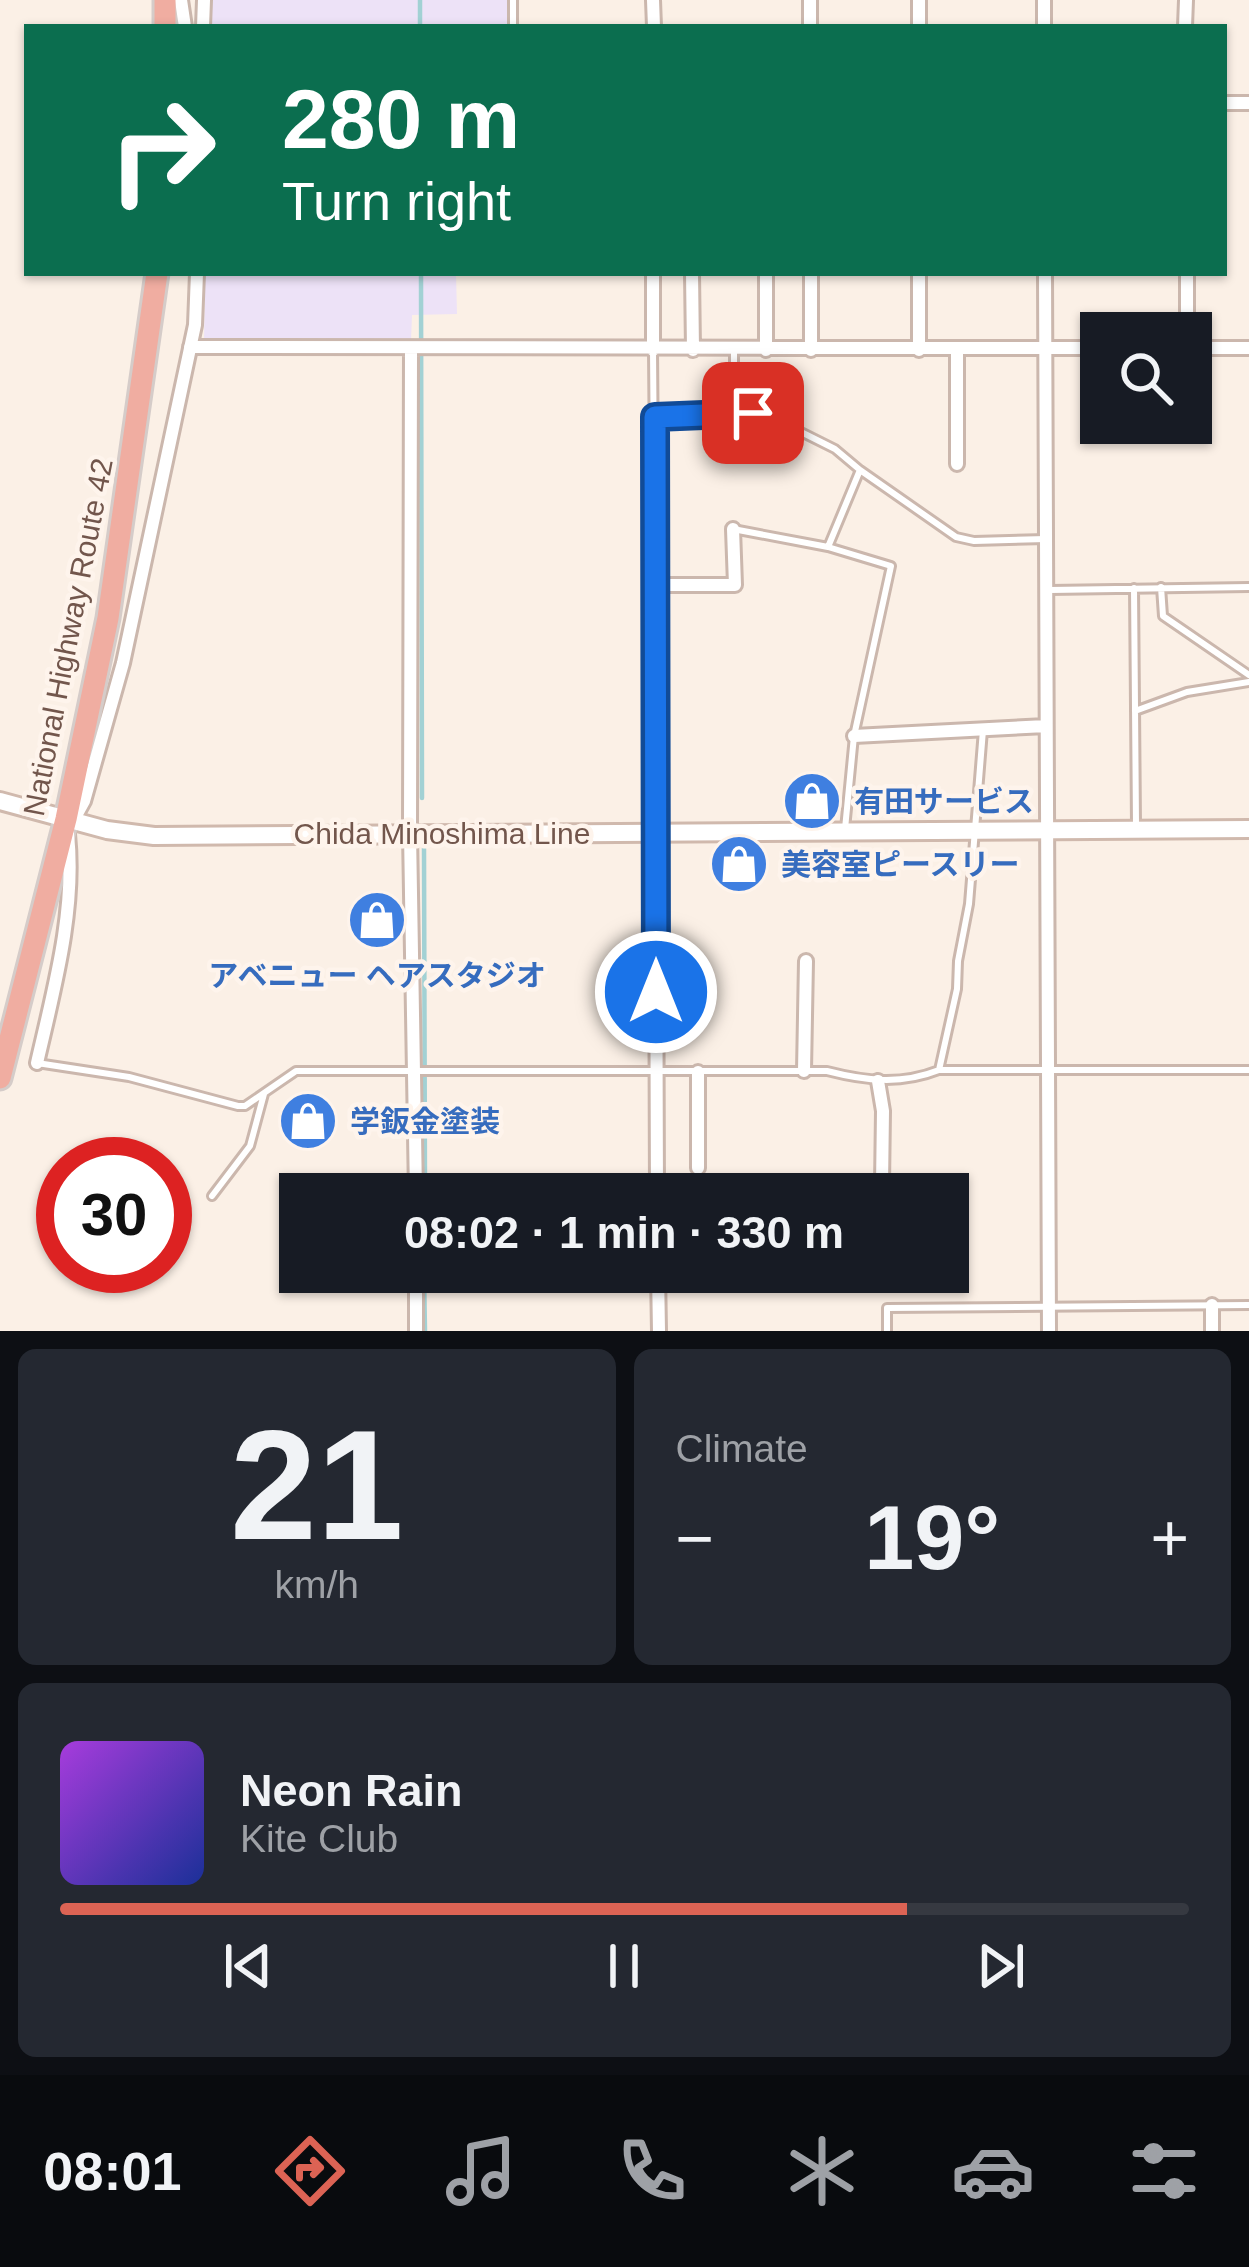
<!DOCTYPE html>
<html lang="en">
<head>
<meta charset="utf-8">
<style>
	body { margin:0; font-family:Arial,"Noto Sans JP",sans-serif; background:#242831; color:#f1f3f6; height:100vh; display:flex; flex-direction:column; font-size:45px; white-space:nowrap }
	* { box-sizing:border-box; margin:0 }
	p { font-size:39px; color:#9ea1a6 }
	.icon { flex:none; width:66px; height:66px; fill:none; stroke:currentColor; stroke-width:2; stroke-linecap:round; stroke-linejoin:round }
	.map { position:relative; height:1331px; overflow:hidden }
	.sheet { display:flex; flex-direction:column; gap:18px; padding:18px; background:#0d0f14; flex:1 }
	.sheet>* { flex:none }
	.top-card { position:absolute; left:24px; top:24px; width:1203px; height:252px; border-radius:0px; box-shadow:0 3px 9px #0004; background:#0b6e4f; color:#fff; overflow:hidden }
	.tools { position:absolute; left:1080px; top:312px; display:grid; gap:24px }
	.tools a { display:grid; place-items:center; width:132px; height:132px; border-radius:0px; background:#171b24; box-shadow:0 3px 9px #0004; font-size:60px }
	.speed { position:absolute; left:36px; top:1137px; display:flex; gap:24px; font-size:60px; font-weight:700; text-align:center }
	.speed>* { display:grid; place-content:center; width:156px; height:156px; border-radius:50%; background:#171b24; box-shadow:0 3px 9px #0004; line-height:1 }
	.speed .limit { border:18px solid #d22; background:#fff; color:#111 }
	.pin { position:absolute; display:grid; place-items:center; width:102px; height:102px; color:#fff; margin:-51px; border-radius:24px; box-shadow:0 6px 18px #0006 }
	.me { position:absolute; width:132px; margin:-66px; rotate:0deg; stroke-linejoin:round; filter:drop-shadow(0 0 9px #0008) }
	.turn { display:flex; align-items:center; gap:42px; height:252px; padding:0 60px; font-size:54px }
	.turn .icon { width:156px; height:156px; stroke-width:2.5 }
	.turn b { display:block; font-size:84px; line-height:102px }
	.big { font-size:90px; font-weight:600; line-height:1.1 }
	.sheet .widget { flex:1; display:flex; flex-direction:column; justify-content:center; gap:18px; min-width:0; padding:0 42px; border-radius:18px; background:#242831 }
	.sheet .dial { align-items:center; gap:0 }
	.dial b { font-size:156px; line-height:1 }
	.song { display:flex; align-items:center; gap:36px }
	.cover { width:144px; height:144px; border-radius:18px; background:linear-gradient(135deg,hsl(280 70% 55%),hsl(230 70% 35%)) }
	.played { height:12px; border-radius:6px; background:linear-gradient(90deg,#dc6354 75%,#363941 75%) }
	.keys { display:flex; justify-content:space-around; direction:ltr }
	.heat { display:flex; justify-content:space-between; align-items:center; font-size:66px; direction:ltr }
	.sheet .tiles { flex:1; display:grid; gap:18px; grid-template-columns:1fr 1fr }
	.widget:last-child { grid-column:span 2 }
	.trip { position:absolute; left:279px; top:1173px; width:690px; height:120px; border-radius:0px; background:#171b24; box-shadow:0 3px 9px #0004; font-weight:600; line-height:120px; text-align:center }
	.menu { display:flex; height:192px; justify-content:space-around; align-items:center; background:#090b0e; color:#9ea1a6 }
	.menu .icon { width:84px; height:84px }
	.menu .on { color:#dc6354 }
	.menu b { font-size:54px; color:#f1f3f6 }
	.map>svg:first-child { display:block }
</style>
</head>
<body>
<div class="map">
<svg width="1249" height="1331" viewBox="0 0 1249 1331">
	<rect width="100%" height="100%" fill="#fbf0e6"/>
	<!-- education -->
	<path fill="#ede2f7" d="M 210,0 L 508,0 L 508,27 L 210,27 Z
		M 205,273 L 456,273 L 457,314 L 412,315 L 411,341 L 204,342 Z"/>
	<g fill="none" stroke-linecap="round" stroke-linejoin="round">
		<!-- stream -->
		<path stroke="#a2d1d4" stroke-width="4.5" d="M 420,0 L 420,27
			M 421,273 L 422,798
			M 424,848 L 425,1194
			M 424,1272 L 425,1331"/>
		<!-- lane casing -->
		<g stroke="#cbb7ad" stroke-width="12">
			<path id="lane" d="M 513,0 L 513,27
				M 653,350 L 655,585
				M 734,351 L 734,415
				M 655,417 L 763,413 L 835,449 L 860,470
				M 733,529 L 828,547
				M 1161,587 L 1163,616 L 1249,675
				M 1134,588 L 1136,824
				M 1050,590 L 1249,587
				M 1135,711 L 1187,692 L 1249,682
				M 845,829 L 854,736 L 891,566 L 828,547 L 860,470 L 956,537 L 974,541 L 1046,539
				M 37,1063 L 129,1077 L 238,1106 L 245,1106 L 296,1071 L 827,1071 C 866,1081 901,1085 939,1070 L 1249,1070
				M 939,1070 L 957,989 L 958,961 L 969,904 L 983,730
				M 212,1196 L 250,1146 L 264,1094
				M 887,1331 L 887,1308 L 1249,1305"/>
		</g>
		<!-- street casing -->
		<g stroke="#cbb7ad" stroke-width="18">
			<path id="street" d="M 181,0 L 185,27
				M 653,0 L 654,27
				M 1044,0 L 1044,27
				M 203,27 L 204,0
				M 810,27 L 810,0
				M 919,27 L 919,0
				M 1185,27 L 1186,0
				M 1224,103 L 1249,103
				M 692,273 L 693,350
				M 811,273 L 811,350
				M 919,273 L 919,350
				M 1045,273 L 1049,1331
				M 1187,273 L 1187,333
				M 190,347 L 1101,348
				M 1191,348 L 1249,348
				M 411,350 L 410,833 L 416,1194
				M 653,350 L 653,273
				M 766,350 L 766,273
				M 957,350 L 957,464
				M 854,736 L 1046,726
				M 73,821 L 84,801 L 123,663 L 195,325 L 197,273
				M 37,1063 C 54,989 76,910 68,834
				M 804,1071 L 806,961
				M 698,1072 L 698,1168
				M 878,1081 L 883,1111 L 882,1185
				M 657,1194 L 655,585 L 735,585 L 733,529
				M 416,1272 L 416,1331
				M 658,1272 L 659,1331
				M 1212,1305 L 1212,1331"/>
		</g>
		<!-- secondary casing -->
		<g stroke="#d0b9ad" stroke-width="22">
			<path id="secondary" d="M 0,801 L 107,830 L 154,836 L 1249,829"/>
		</g>
		<!-- highway casing -->
		<g stroke="#d5ccc9" stroke-width="27">
			<path id="highway" d="M 165,0 L 165,27
				M 0,1078 L 66,819 L 108,618 L 157,273"/>
		</g>
		<!-- lane -->
		<use href="#lane" stroke="#fff" stroke-width="6"/>
		<!-- street -->
		<use href="#street" stroke="#fff" stroke-width="12"/>
		<!-- secondary -->
		<use href="#secondary" stroke="#fff" stroke-width="16"/>
		<!-- highway -->
		<use href="#highway" stroke="#f0ada1" stroke-width="21"/>
	</g>
	<g fill="none" stroke-linecap="round" stroke-linejoin="round">
		<!-- route casing -->
		<g stroke="#114b97" stroke-width="30">
			<path id="route" d="M 656,992 L 655,417 L 753,413"/>
		</g>
		<!-- route -->
		<use href="#route" stroke="#1a73e8" stroke-width="21"/>
	</g>
	<!-- icons -->
	<defs>
		<g id="shop-disc" transform="scale(3)"><circle r="9.5" fill="#3f7fe0" stroke="#fef4ec"/><path d="M-5-2.5h2.3a2.7 3.5 0 0 1 5.4 0H5L5.5 6h-11ZM-1.5-2.5h3a1.5 2.3 0 0 0-3 0Z" fill="#fff"/></g>
	</defs>
	<g fill-rule="evenodd">
		<use href="#shop-disc" x="812" y="801"/>
		<use href="#shop-disc" x="739" y="864"/>
		<use href="#shop-disc" x="377" y="920"/>
		<use href="#shop-disc" x="308" y="1121"/>
	</g>
	<g text-anchor="middle" dominant-baseline="central" stroke-width="9" stroke-linejoin="round" paint-order="stroke">
		<!-- street labels -->
		<g font-size="30" fill="#72564c" stroke="#fef4ec">
			<text transform="translate(68 637) rotate(-79)">National Highway Route 42</text>
			<text x="442" y="833">Chida Minoshima Line</text>
		</g>
		<!-- shop labels -->
		<g font-size="30" font-weight="bold" fill="#366cbe" stroke="#fef4ec" text-anchor="start">
			<text x="854" y="801">有田サービス</text>
			<text x="781" y="864">美容室ピースリー</text>
			<text x="377" y="975" text-anchor="middle">アベニュー ヘアスタジオ</text>
			<text x="350" y="1121">学鈑金塗装</text>
		</g>
	</g>
</svg>
<div class="tools">
<a><svg class="icon" aria-label="search" viewBox="0 0 24 24"><circle cx="10" cy="10" r="6"/><path d="M15 15l6 6"/></svg></a>
</div>
<div class="speed"><div class="limit">30</div></div>
<div class="pin" style="left:753px;top:413px;background:#d93025"><svg class="icon" aria-label="arrive" viewBox="0 0 24 24"><path d="M6 21V4h12l-3 4 3 4H6"/></svg></div>
<svg class="me" style="left:656px;top:992px" viewBox="-20 -20 40 40"><circle r="17" fill="#1a73e8" stroke="#fff" stroke-width="3"/><path d="M0-11L8 9 0 5-8 9z" fill="#fff"/></svg>
<div class="trip">08:02 · 1 min · 330 m</div>
<div class="top-card">
<div class="turn"><svg class="icon" aria-label="right" viewBox="0 0 24 24"><path d="M7 20v-9h11M14 6l5 5-5 5"/></svg><div><b>280 m</b>Turn right</div></div>
</div>
</div>
<section class="sheet">
<div class="tiles">
<div class="widget dial"><b>21</b><p>km/h</p></div>
<div class="widget"><p>Climate</p>
<div class="heat"><a>−</a><b class="big">19°</b><a>+</a></div>
</div>
<div class="widget">
<div class="song"><i class="cover"></i><div><b>Neon Rain</b><p>Kite Club</p></div></div>
<div class="played"></div>
<div class="keys"><svg class="icon" aria-label="previous" viewBox="0 0 24 24"><path d="M18 5L8 12l10 7zM5 5v14"/></svg><svg class="icon" aria-label="pause" viewBox="0 0 24 24"><path d="M8 5v14M16 5v14"/></svg><svg class="icon" aria-label="next" viewBox="0 0 24 24"><path d="M6 5l10 7-10 7zM19 5v14"/></svg></div>
</div>
</div>
</section>
<nav class="menu">
<b>08:01</b>
<svg class="icon on" aria-label="directions" viewBox="0 0 24 24"><path d="M12 3l9 9-9 9-9-9zM9 14v-3h6M13 9l2 2-2 2"/></svg>
<svg class="icon" aria-label="music" viewBox="0 0 24 24"><path d="M9 18V5l10-2v13"/><circle cx="6" cy="18" r="3"/><circle cx="16" cy="16" r="3"/></svg>
<svg class="icon" aria-label="phone" viewBox="0 0 24 24"><path d="M5 4h4l2 5-3 2q2 4 5 5l2-3 5 2v4C11 20 4 13 5 4z"/></svg>
<svg class="icon" aria-label="climate" viewBox="0 0 24 24"><path d="M12 3v18M4 7l16 10M4 17L20 7"/></svg>
<svg class="icon" aria-label="car" viewBox="0 0 24 24"><path d="M5 17H2v-5l4-1 3-4h7l3 4 3 1v5h-3M9 17h6M6 11h13"/><circle cx="7" cy="17" r="2"/><circle cx="17" cy="17" r="2"/></svg>
<svg class="icon" aria-label="filters" viewBox="0 0 24 24"><path d="M4 7h16M4 17h16"/><circle cx="9" cy="7" r="2"/><circle cx="15" cy="17" r="2"/></svg>
</nav>
</body>
</html>
